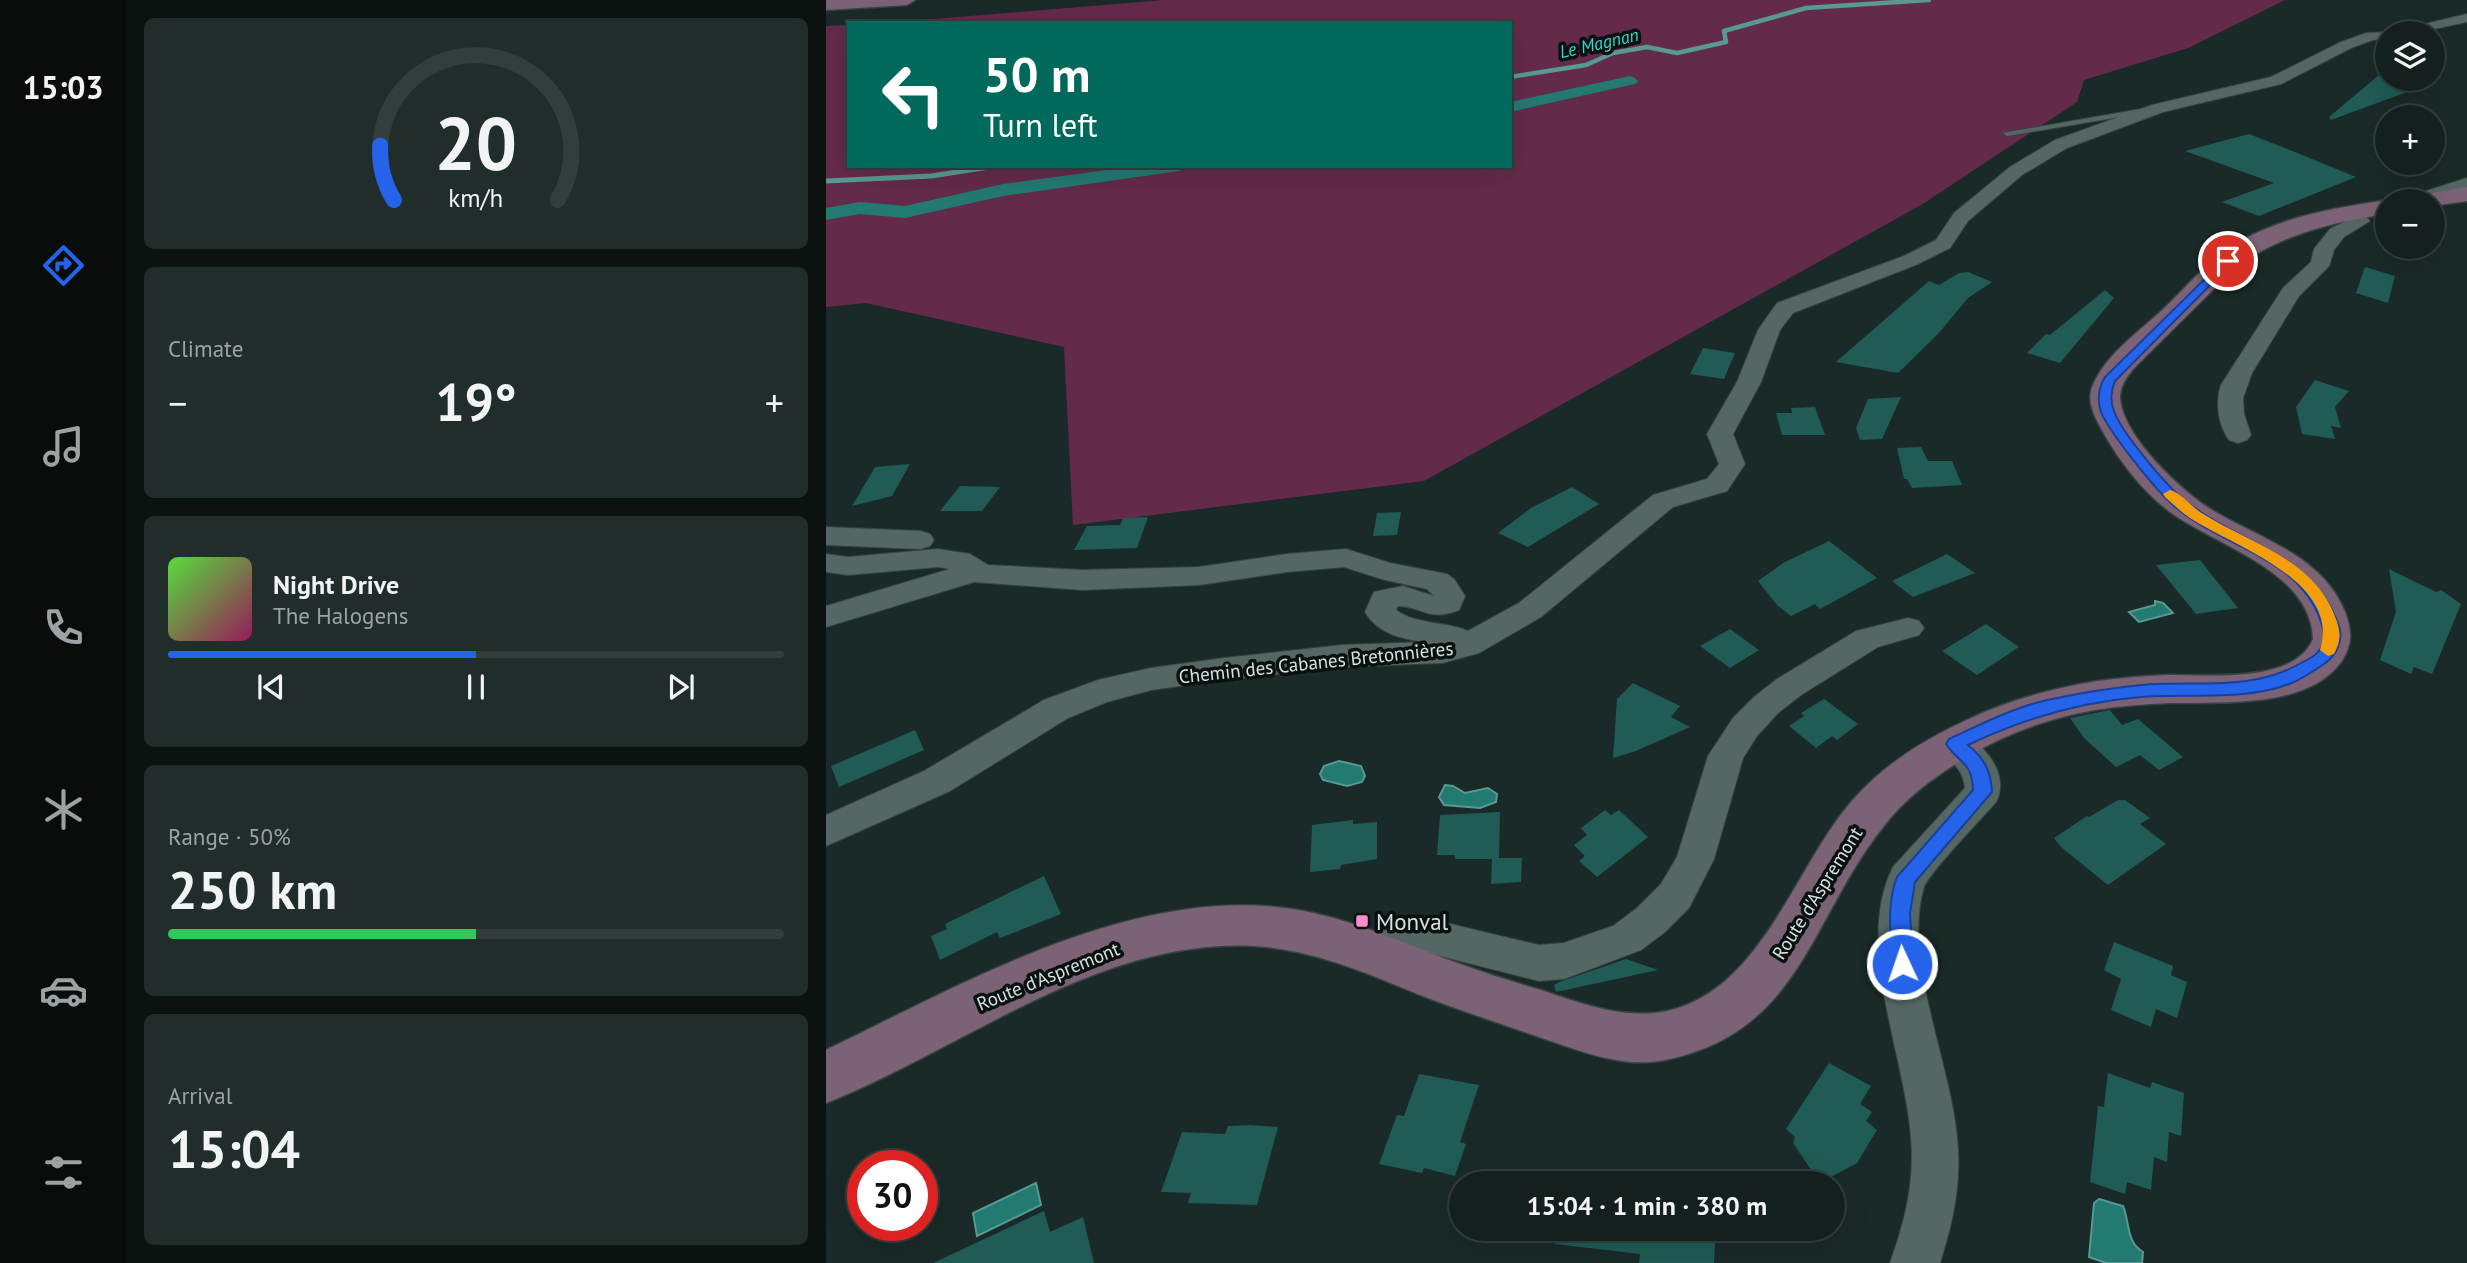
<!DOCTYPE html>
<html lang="en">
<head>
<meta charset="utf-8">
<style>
	body { margin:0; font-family:"PT Sans",sans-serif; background:#212d2b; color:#f1f3f6; height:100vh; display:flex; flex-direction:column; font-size:26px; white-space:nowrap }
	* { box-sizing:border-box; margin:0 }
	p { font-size:23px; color:#9da3a4 }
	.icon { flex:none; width:38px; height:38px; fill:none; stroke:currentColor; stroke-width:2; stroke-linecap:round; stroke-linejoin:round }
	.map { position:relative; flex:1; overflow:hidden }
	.sheet { display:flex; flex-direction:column; gap:18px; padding:18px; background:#0b1210; width:700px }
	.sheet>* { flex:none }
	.top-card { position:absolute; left:21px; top:21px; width:665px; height:147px; border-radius:0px; box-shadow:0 7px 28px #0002,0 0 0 2px #333e3c; background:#00695c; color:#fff; overflow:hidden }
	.buttons { position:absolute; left:1549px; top:21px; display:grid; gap:14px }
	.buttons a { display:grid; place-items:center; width:70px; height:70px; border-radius:50%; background:#14201e; box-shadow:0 7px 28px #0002,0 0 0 2px #333e3c; font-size:35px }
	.speed { position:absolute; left:21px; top:1150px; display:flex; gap:14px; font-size:35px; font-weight:700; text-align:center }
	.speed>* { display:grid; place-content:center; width:91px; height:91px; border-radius:50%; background:#14201e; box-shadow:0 7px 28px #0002,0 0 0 2px #333e3c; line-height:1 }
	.speed .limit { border:10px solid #d22; background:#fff; color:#111 }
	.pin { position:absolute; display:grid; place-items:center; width:60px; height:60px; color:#fff; margin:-30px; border:4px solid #fff; border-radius:50%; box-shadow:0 2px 7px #0007 }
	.me { position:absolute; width:77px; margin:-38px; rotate:357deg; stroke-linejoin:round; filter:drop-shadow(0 0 5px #0008) }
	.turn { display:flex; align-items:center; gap:24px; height:147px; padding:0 21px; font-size:32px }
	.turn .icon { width:91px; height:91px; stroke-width:2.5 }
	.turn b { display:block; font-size:49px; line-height:60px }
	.big { font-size:52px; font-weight:700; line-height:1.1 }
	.sheet .widget { flex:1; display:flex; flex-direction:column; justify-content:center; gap:10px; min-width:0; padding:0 24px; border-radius:10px; background:#212d2b }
	.sheet .dial { align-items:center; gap:0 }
	.dial svg { height:182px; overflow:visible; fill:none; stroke:#333e3c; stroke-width:7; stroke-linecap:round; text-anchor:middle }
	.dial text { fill:#f1f3f6; stroke:none }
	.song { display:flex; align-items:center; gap:21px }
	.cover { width:84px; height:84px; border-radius:10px; background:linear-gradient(135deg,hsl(110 70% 55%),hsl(330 70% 35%)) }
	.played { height:7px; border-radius:4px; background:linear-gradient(90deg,#2563eb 50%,#333e3c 50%) }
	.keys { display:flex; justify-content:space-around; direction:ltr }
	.heat { display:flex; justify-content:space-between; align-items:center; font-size:38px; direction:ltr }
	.charge { height:10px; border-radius:5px; background:linear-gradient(90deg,#34c759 50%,#333e3c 0) }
	.trip { position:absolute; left:623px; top:1171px; width:396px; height:70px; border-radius:35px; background:#14201e; box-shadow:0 7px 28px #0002,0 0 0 2px #333e3c; font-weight:700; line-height:70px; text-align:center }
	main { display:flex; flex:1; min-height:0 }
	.menu { display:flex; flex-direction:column; width:126px; justify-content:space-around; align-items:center; background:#080d0c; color:#9da3a4 }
	.menu .icon { width:49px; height:49px }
	.menu .active { color:#2563eb }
	.menu b { font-size:32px; color:#f1f3f6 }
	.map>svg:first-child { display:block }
</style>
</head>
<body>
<main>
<nav class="menu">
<b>15:03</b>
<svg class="icon active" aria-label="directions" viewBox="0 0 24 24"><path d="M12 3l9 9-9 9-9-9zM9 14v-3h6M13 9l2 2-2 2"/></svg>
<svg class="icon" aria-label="music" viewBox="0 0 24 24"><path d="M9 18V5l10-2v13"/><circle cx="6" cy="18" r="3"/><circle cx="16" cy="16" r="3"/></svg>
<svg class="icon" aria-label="phone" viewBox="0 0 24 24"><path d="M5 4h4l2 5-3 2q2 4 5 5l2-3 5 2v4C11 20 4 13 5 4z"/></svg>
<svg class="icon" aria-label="climate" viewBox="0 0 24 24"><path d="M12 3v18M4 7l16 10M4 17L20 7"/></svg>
<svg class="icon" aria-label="car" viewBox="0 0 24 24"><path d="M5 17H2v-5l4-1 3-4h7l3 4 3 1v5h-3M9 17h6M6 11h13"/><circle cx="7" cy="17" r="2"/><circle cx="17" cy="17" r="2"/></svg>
<svg class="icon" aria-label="filters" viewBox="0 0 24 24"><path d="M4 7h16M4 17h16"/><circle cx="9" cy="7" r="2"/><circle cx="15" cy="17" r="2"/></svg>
</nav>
<section class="sheet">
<div class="widget dial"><svg viewBox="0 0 100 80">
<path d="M14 69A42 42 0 1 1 86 69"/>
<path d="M14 69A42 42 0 0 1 8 45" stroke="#2563eb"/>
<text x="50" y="56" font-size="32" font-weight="700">20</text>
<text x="50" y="72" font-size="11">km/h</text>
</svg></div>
<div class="widget"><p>Climate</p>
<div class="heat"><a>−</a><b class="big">19°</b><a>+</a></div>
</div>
<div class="widget">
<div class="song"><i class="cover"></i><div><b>Night Drive</b><p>The Halogens</p></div></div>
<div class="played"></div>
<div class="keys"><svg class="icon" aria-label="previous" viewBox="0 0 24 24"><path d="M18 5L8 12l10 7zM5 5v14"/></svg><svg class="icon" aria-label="pause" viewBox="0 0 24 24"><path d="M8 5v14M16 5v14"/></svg><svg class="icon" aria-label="next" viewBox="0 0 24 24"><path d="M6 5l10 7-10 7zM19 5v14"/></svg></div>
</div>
<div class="widget"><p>Range · 50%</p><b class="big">250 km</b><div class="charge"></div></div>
<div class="widget"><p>Arrival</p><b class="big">15:04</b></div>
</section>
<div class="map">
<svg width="1641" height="1263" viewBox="0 0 1641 1263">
	<rect width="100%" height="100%" fill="#1a2a28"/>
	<!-- green -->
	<path fill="#642a4a" d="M 338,0 L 1459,0 L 1362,48 L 1258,80 L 1251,102 L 1095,205 L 598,481 L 247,525 L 238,347 L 40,303 L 0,307 L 0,26 L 23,25 L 23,166 L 684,166 L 684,23 L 60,23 Z"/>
	<!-- water -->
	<path fill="#227a71" stroke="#589992" stroke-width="2" d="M 1329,601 L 1337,603 L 1347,613 L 1313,622 L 1303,612 L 1329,605 Z
		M 513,761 L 535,766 L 539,776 L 536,782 L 521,786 L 497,780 L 494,774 L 498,766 Z
		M 619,785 L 627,786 L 639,793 L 662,788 L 671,794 L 670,802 L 654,808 L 618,805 L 613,797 Z
		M 210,1183 L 215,1205 L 151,1236 L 147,1213 Z
		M 1273,1199 L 1297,1206 C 1304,1223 1300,1242 1317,1252 L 1316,1263 L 1280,1263 L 1263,1257 L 1268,1203 Z"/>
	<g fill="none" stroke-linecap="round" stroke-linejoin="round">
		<!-- stream-far1 -->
		<path stroke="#589992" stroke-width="4.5" d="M 684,77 L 760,65 L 787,53 L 821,47 L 851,53 L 900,42 L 898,31 L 980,8 L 1103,0"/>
		<!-- stream -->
		<path stroke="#589992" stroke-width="5" d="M 0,181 L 105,176 L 170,166"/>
		<!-- canal -->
		<path fill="#227a71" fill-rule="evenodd" d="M 804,76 L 809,78 L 812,81 L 809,84 L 684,112 L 684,102 Z
			M 311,166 L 362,166 L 353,171 L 177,196 L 79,218 L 34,214 L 0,220 L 0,208 L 34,202 L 79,206 L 177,184 Z"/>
	</g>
	<!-- building -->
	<path fill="#205b55" d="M 1553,75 L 1600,85 L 1505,120 L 1503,117 Z
		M 1423,134 L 1469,152 L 1530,177 L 1433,216 L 1396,202 L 1448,183 L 1359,151 Z
		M 1539,267 L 1569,276 L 1562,303 L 1530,293 Z
		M 1142,272 L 1166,282 L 1142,298 L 1112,334 L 1072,373 L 1010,362 L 1103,281 L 1113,285 L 1133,273 Z
		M 1279,290 L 1288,298 L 1234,363 L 1201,353 L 1220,334 L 1224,335 Z
		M 877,348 L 909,353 L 898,379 L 864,374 Z
		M 1489,380 L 1523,391 L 1509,407 L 1515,428 L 1505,426 L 1509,439 L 1476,434 L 1470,407 Z
		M 1075,397 L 1056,439 L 1034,440 L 1030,428 L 1042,399 Z
		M 989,407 L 999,435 L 956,435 L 950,413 L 966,413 L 965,408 Z
		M 1095,447 L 1102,461 L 1126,461 L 1136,485 L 1086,488 L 1081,479 L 1078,479 L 1071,448 Z
		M 84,464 L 66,496 L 26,506 L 49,467 Z
		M 134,486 L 174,487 L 156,511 L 114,511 Z
		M 746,487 L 773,504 L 702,547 L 672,533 L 705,508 Z
		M 575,512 L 571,535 L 547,536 L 551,513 Z
		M 322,517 L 311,548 L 248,550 L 261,526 L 294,525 L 297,518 Z
		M 1003,541 L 1051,578 L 994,609 L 989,604 L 965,616 L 951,605 L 932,581 L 957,563 Z
		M 1121,554 L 1149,573 L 1087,597 L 1066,581 Z
		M 1374,560 L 1412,608 L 1370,614 L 1330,565 Z
		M 1563,569 L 1610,592 L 1615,590 L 1635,604 L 1606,674 L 1588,667 L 1585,674 L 1554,660 L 1570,612 Z
		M 1160,624 L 1193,647 L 1151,675 L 1116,651 Z
		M 904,629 L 933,650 L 904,668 L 874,646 Z
		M 807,683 L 854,706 L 845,717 L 864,727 L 810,751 L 787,758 L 791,699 Z
		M 998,699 L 1032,724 L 1011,740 L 1006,736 L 990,748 L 963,726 L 978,716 L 975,713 Z
		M 1284,710 L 1296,725 L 1312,719 L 1357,757 L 1333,770 L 1314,755 L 1290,767 L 1258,738 L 1244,718 Z
		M 89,730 L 98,750 L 13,787 L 5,766 Z
		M 1292,800 L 1299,800 L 1324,818 L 1314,824 L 1340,844 L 1282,885 L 1235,847 L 1228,838 L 1261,816 L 1263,817 Z
		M 779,810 L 785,815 L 793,810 L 822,837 L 771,877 L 753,861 L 759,856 L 748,845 L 761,835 L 755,828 Z
		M 674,812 L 673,858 L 696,858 L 695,882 L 665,884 L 666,859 L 629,859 L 629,855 L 611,855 L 614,815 Z
		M 527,820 L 527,824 L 551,822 L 551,859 L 515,865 L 514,869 L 484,872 L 486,825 Z
		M 218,876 L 235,914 L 174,938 L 171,932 L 114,960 L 105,936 L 121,929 L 119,924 Z
		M 1288,942 L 1347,966 L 1345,975 L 1361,982 L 1351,1018 L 1330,1009 L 1325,1027 L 1285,1010 L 1295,979 L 1278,970 Z
		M 800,959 L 832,970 L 730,992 L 728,985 L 733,982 Z
		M 1003,1063 L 1045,1086 L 1034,1104 L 1046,1112 L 1040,1121 L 1051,1130 L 1031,1163 L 994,1183 L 967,1143 L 969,1137 L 960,1129 Z
		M 1282,1073 L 1324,1088 L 1326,1082 L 1358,1093 L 1355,1136 L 1343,1132 L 1341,1162 L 1328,1157 L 1325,1190 L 1301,1182 L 1299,1194 L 1264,1182 L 1272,1106 L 1278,1107 Z
		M 593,1074 L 653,1085 L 634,1142 L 640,1144 L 629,1176 L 598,1168 L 596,1173 L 553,1164 L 571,1115 L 578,1116 Z
		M 424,1125 L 452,1127 L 431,1205 L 362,1203 L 365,1193 L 335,1192 L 356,1132 L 399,1134 L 402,1126 Z
		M 218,1211 L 224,1232 L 257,1217 L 268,1263 L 107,1263 Z
		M 730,1228 L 890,1228 L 888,1263 L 813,1263 L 814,1254 L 729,1244 Z"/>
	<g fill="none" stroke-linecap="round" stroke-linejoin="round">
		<!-- lane casing -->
		<g stroke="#374443" stroke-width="2">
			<path id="lane" d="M 1332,106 L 1335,110 L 1181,136 L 1177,133 Z"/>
		</g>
		<!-- street casing -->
		<g stroke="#374443" stroke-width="2">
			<path id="street" d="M 1641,14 L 1641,22 L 1589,33 L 1561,33 L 1561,39 L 1547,40 L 1525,48 L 1455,84 L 1337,112 L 1241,148 L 1196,175 L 1142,221 L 1124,248 L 1092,264 L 967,313 L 954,330 L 935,382 L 907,434 L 919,464 L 901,491 L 847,507 L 715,617 L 653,653 L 616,663 L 516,667 L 398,680 L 325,690 L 281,702 L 242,718 L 124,791 L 0,846 L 0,815 L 98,771 L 218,700 L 272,680 L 325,668 L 398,658 L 516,645 L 600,642 C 576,639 552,634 539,612 L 548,592 L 577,586 L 608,596 L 601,589 L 559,580 L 518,567 L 461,572 L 373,585 L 256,590 L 148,582 L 0,627 L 0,606 L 124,569 L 112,567 L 22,575 L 0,572 L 0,554 L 22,557 L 112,549 L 144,554 L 162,565 L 256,570 L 373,567 L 461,554 L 520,549 L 564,563 L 621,574 L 628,579 L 639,596 L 633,610 C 602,622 598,607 572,606 L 570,610 C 590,625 619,621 642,631 L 693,603 L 827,495 L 881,479 L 893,464 L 881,434 L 911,382 L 932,330 L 951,303 L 1078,256 L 1110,240 L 1128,213 L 1184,167 L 1229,140 L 1326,105 L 1445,77 L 1515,42 L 1540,33 L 1565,32 Z
				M 1641,178 L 1641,190 L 1616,198 L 1613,204 L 1606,206 L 1606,201 L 1597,200 L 1600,191 Z
				M 1525,206 L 1532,208 L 1544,221 L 1518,237 L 1508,250 L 1503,266 L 1473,296 L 1426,373 L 1417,398 L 1418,414 L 1425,435 L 1421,440 L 1412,443 L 1403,440 C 1392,425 1389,402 1395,385 L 1457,288 L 1485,262 L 1488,249 L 1504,229 L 1522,220 L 1515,212 Z
				M 0,527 L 94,531 L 104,534 L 108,540 L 104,546 L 94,549 L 0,545 Z
				M 1082,618 L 1093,621 L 1098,628 L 1093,635 L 1052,647 L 975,695 L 952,713 L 931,736 L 917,758 L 888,859 L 863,908 L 839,932 L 815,950 L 738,979 L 713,981 L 595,951 L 553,972 L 539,967 L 533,954 L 539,941 L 562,927 L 595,917 L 713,945 L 738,943 L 787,926 L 811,908 L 835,884 L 851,857 L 882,756 L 907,718 L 928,697 L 951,679 L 1030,631 Z
				M 1129,731 C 1156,739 1185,774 1170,802 C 1157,817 1103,873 1098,887 C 1076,959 1125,1064 1131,1138 C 1136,1183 1127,1221 1114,1263 L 1064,1263 C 1079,1221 1089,1182 1085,1137 C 1079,1055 1028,944 1067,867 L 1139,788 C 1136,764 1122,763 1112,744 L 1117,735 Z"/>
		</g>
		<!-- secondary casing -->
		<g stroke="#374443" stroke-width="3">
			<path id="secondary" d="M 0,0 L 89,0 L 81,5 L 0,10 Z
				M 1641,187 L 1641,201 L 1606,206 L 1606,201 L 1583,201 L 1587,196 Z
				M 1561,200 L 1566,201 L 1561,201 L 1561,214 C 1506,222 1457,234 1411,266 L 1308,368 C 1301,377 1295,384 1294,396 C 1294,434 1356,492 1386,510 C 1434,539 1496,555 1519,612 C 1526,631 1527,644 1515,662 C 1481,709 1394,702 1343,703 C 1318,704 1293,706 1269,710 C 1223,718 1178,734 1139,758 C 1108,777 1079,798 1057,827 C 984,919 974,1033 839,1060 C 796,1069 752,1050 713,1037 C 676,1024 639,1012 602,998 C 545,975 491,950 429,946 C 271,938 139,1048 0,1103 L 0,1050 C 141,982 316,880 478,911 C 534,922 584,946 637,965 C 664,975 691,983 718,991 C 756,1004 800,1020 841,1011 C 936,990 969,866 1026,801 C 1058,764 1099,739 1143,719 C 1183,700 1228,688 1272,681 C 1294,678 1317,676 1339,675 C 1379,674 1468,685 1487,639 C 1485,570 1389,546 1343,511 C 1316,491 1292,459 1276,430 C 1268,416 1260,400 1267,385 C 1279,357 1308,335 1331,315 C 1352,296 1370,274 1392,256 C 1440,219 1502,209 1561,200 Z"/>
		</g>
		<!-- lane -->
		<use href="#lane" fill="#556764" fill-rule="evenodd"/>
		<!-- street -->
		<use href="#street" fill="#556764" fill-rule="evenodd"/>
		<!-- secondary -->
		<use href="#secondary" fill="#7b6375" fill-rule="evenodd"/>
	</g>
	<!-- route -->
	<path fill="#2563eb" stroke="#184099" stroke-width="2" d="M 1399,259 L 1408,261 L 1289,381 C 1285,390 1284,402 1288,411 C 1295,432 1340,485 1357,499 C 1412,545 1486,550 1513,626 C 1518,642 1509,658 1495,666 C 1486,672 1477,678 1468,682 C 1421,702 1365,693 1315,697 C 1254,702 1198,718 1142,745 C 1158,758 1165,771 1166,792 L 1089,882 L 1084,913 L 1087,964 L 1084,971 L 1076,973 L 1069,971 L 1066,964 C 1065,935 1060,905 1071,877 L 1147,790 C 1146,761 1133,764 1120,744 L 1123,739 C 1156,724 1190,706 1226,699 C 1255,693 1285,688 1315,685 C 1369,680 1426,692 1475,663 C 1481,660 1488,657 1492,652 C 1501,642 1499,634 1495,622 C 1473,555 1393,547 1346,504 C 1329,489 1283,432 1275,412 C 1271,400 1273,387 1279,377 Z"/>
	<!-- slow -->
	<path fill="#f59e0b" d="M 1344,490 C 1355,493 1364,505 1374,512 C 1422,543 1489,558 1510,619 C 1515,633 1515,641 1508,654 L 1502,656 L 1494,650 C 1516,581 1408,547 1364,518 C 1355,512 1347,504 1339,497 L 1337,494 Z"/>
	<!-- markers -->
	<rect fill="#fa8fc7" stroke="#0a1110" stroke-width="2.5" x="529" y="914" width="14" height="14" rx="3.5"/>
	<g text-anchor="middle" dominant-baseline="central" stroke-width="7" stroke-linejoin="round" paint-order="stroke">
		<!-- far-water labels -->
		<g font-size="18" font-style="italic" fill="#30d9cb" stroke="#0a1110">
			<text transform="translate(773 43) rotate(-13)">Le Magnan</text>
		</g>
		<!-- street labels -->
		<g font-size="19" fill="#d7e1e0" stroke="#0a1110">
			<text transform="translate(490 662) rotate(-6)">Chemin des Cabanes Bretonnières</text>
			<text transform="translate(991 893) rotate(-58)">Route d'Aspremont</text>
			<text transform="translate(222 976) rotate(-22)">Route d'Aspremont</text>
		</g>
		<!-- near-poi labels -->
		<g font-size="23" fill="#d7e1e0" stroke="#0a1110" text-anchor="start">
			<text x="550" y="921">Monval</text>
		</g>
	</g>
</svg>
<div class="buttons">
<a><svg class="icon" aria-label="layers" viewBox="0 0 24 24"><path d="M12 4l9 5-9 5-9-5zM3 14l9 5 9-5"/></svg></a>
<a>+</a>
<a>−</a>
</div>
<div class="speed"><div class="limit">30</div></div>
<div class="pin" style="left:1402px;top:261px;background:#d93025"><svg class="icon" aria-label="arrive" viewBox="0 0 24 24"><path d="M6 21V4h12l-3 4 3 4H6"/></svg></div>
<svg class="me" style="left:1076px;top:964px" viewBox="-20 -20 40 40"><circle r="17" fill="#2563eb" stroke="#fff" stroke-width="3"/><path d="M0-11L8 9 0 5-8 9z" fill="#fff"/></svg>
<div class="trip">15:04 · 1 min · 380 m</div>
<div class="top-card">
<div class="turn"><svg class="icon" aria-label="left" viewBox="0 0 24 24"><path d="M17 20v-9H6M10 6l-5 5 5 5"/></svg><div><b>50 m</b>Turn left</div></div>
</div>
</div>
</main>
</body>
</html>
